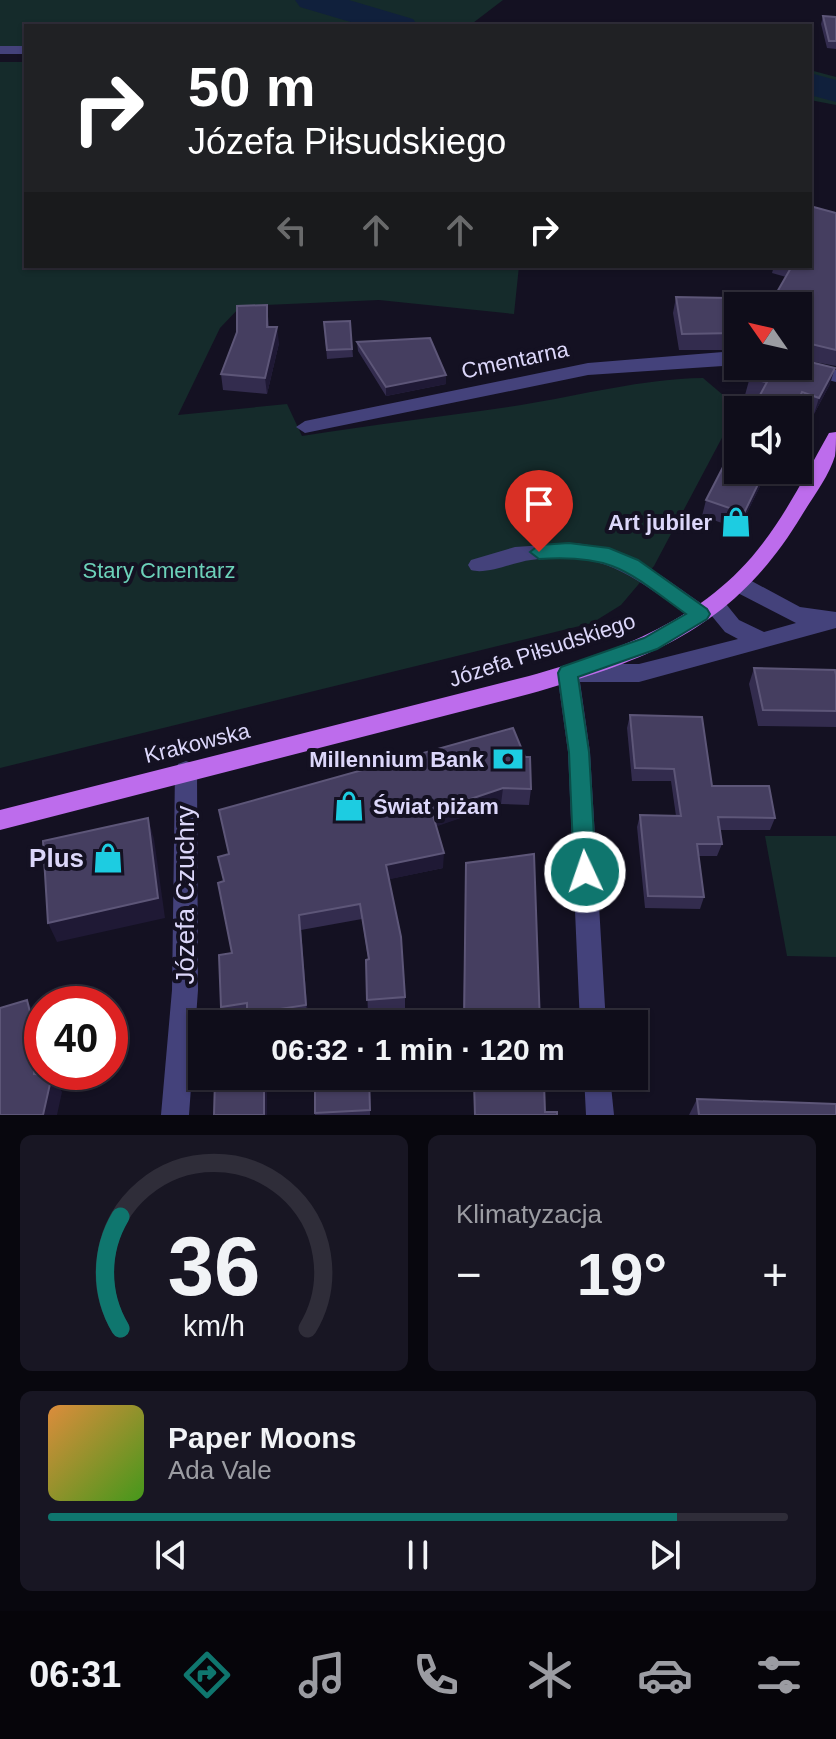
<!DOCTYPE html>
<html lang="pl">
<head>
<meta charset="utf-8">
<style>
	body { margin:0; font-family:Arial,sans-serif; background:#181623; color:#f1f3f6; height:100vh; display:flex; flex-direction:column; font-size:30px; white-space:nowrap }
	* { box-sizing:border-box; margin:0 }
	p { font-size:26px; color:#9b9ca2 }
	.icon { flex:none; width:44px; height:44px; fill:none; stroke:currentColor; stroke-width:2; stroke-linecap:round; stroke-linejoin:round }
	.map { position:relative; height:1115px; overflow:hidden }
	.side { display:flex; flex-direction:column; gap:20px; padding:20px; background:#08070e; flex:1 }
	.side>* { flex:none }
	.top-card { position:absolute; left:24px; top:24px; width:788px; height:244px; border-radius:0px; box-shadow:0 2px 6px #0004,0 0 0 2px #2f2d39; background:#202124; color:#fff; overflow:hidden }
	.needle { width:52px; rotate:304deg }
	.fabs { position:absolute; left:724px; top:292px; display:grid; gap:16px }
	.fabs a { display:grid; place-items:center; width:88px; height:88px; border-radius:0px; background:#0f0d1a; box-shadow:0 2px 6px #0004,0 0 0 2px #2f2d39; font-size:40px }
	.speed { position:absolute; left:24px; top:986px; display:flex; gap:16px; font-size:40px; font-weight:700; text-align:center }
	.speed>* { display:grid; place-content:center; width:104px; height:104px; border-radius:50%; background:#0f0d1a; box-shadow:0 2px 6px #0004,0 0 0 2px #2f2d39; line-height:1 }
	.speed .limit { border:12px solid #d22; background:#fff; color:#111 }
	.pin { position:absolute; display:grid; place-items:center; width:68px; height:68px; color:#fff; margin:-82px -34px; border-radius:50% 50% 50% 0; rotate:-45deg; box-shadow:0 0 8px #0007 }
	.pin .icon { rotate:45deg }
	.me { position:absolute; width:88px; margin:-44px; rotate:357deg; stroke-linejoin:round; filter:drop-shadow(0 0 6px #0008) }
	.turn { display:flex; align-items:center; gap:28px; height:168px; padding:0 32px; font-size:36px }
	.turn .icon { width:104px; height:104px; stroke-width:2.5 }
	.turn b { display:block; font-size:56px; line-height:68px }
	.lanes { display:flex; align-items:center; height:76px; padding:0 32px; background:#0003; justify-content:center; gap:40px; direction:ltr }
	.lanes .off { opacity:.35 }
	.big { font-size:60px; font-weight:700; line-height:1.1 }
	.side .card { flex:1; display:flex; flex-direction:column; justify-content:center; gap:12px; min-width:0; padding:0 28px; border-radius:12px; background:#181623 }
	.side .dial { align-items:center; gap:0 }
	.dial svg { height:208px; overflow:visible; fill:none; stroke:#2f2d39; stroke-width:7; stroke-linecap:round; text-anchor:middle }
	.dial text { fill:#f1f3f6; stroke:none }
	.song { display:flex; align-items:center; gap:24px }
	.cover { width:96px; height:96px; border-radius:12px; background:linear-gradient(135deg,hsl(30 70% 55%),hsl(100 70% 35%)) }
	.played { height:8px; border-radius:4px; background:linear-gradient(90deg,#0f766e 85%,#2f2d39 85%) }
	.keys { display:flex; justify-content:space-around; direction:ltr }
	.heat { display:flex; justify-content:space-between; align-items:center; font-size:44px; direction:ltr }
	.side .tiles { flex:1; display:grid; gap:20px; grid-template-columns:1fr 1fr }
	.card:last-child { grid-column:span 2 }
	.trip { position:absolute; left:188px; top:1010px; width:460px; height:80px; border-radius:0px; background:#0f0d1a; box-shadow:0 2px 6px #0004,0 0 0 2px #2f2d39; font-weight:700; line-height:80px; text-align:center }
	.tabs { display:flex; height:128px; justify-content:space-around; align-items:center; background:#06050a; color:#9b9ca2 }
	.tabs .icon { width:56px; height:56px }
	.tabs .active { color:#0f766e }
	.tabs b { font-size:36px; color:#f1f3f6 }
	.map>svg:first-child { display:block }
</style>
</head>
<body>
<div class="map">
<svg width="836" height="1115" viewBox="0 0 836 1115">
	<rect width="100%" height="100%" fill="#141122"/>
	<!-- green -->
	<path fill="#152b2b" d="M 0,0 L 503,0 L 469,26 L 26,26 L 26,52 L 0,53 Z
		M 0,62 L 26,62 L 26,266 L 519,266 L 514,314 L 379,300 L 241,306 L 220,328 L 178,415 L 287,404 L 302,436 C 375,424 448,416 521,405 C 582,395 642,379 703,378 L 723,395 L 725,432 L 654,566 L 621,605 L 592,623 L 0,768 Z
		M 810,70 L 836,77 L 836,105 L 810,100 Z
		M 765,836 L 836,836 L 836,957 L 787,956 Z"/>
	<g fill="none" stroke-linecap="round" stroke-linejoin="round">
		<!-- river -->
		<path fill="#10203c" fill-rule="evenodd" d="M 295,0 L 349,0 L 413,19 L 418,26 L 364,26 L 300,7 Z
			M 810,73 L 836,80 L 836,102 L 810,95 Z"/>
		<!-- minor -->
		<path fill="#44427b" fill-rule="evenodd" d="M 0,46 L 26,46 L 26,54 L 0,54 Z
			M 723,352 L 738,353 L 738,365 L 588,375 L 305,433 L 296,427 L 305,421 L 588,363 Z
			M 798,361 L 836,370 L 836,382 L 788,370 L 785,366 L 798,366 Z
			M 574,543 C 631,549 660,575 705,606 L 708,599 L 722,599 L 739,620 L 764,632 L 796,623 L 732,590 L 729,584 L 732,578 L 746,578 L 800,607 L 836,612 L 836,628 L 639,682 L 580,682 L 590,752 L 606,1024 L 580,1024 L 568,752 L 557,673 L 560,667 L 568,664 L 639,664 L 738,639 L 725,632 L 711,615 L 708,620 L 694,620 C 637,580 606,548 531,560 C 514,562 487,575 471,570 L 468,565 L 471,560 L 515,547 Z
			M 186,761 L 194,764 L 197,771 L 198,990 L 189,1115 L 161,1115 L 172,990 L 175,771 L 178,764 Z
			M 584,1076 L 610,1076 L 614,1115 L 586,1115 Z"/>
		<!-- major -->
		<path fill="#bd6cec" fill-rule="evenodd" d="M 836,432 C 836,439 836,449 835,456 C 829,476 813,497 802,515 C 734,628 651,659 529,694 L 0,830 L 0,810 L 529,676 C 618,651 705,620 763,543 C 789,509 808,470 829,433 Z"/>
	</g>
	<!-- wall -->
	<path fill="#332c4e" d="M 823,16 L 836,17 L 836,49 L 827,48 L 821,24 Z
		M 836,213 L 836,366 L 798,359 L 830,384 L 814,414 L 798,408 L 759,397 L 745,395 L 753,366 L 798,366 L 798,306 L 786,277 L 772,273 L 774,266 L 810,266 Z
		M 676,297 L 735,333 L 731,350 L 679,350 L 673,313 Z
		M 267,305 L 269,327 L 279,343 L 267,394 L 223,390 L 221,374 Z
		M 350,321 L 353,357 L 327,359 L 324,322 Z
		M 357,342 L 446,384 L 386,396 L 358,351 Z
		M 738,470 L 768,470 L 739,529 L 702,516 L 706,500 Z
		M 754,668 L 836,712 L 836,727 L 758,726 L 749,684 Z
		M 630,715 L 712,786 L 775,818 L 770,830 L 720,830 L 722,844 L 717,856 L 699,856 L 704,897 L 700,909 L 645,908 L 637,827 L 640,815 L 676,816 L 671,781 L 632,781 L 627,728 Z
		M 513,728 L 531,789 L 529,805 L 501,804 L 436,826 L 443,868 L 389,879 L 405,997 L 405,1011 L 368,1014 L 366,960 L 368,959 L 362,919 L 301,930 L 308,1018 L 271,1024 L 250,1024 L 248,1017 L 225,1020 L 221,1007 L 232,953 L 224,881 L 229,854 Z
		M 466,863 L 540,1024 L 463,1024 Z
		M 315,1076 L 370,1076 L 370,1115 L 315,1115 Z
		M 697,1099 L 699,1115 L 689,1115 Z"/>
	<!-- shaded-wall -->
	<path fill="#1f1935" d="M 277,327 L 279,343 L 267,394 L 265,378 Z
		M 803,342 L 798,359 L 800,347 Z
		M 835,368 L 830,384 L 814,414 L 819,398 Z
		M 446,375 L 446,384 L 386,396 L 386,387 Z
		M 765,470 L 768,470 L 739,529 L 744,513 Z
		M 503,788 L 501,804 L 432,828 L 432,812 Z
		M 148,818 L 154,839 L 165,918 L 57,942 L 48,923 Z
		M 444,853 L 443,868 L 386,880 L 386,865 Z
		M 299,915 L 301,930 L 308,1018 L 306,1005 Z
		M 27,1000 L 37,1018 L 42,1036 L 42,1072 L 45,1072 L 44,1090 L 34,1074 Z
		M 52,1075 L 62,1092 L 57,1115 L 43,1115 Z
		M 264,1076 L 267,1087 L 267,1115 L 264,1115 Z"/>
	<!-- building -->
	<path fill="#453e60" stroke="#5d5678" stroke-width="2" d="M 823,16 L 836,17 L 836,41 L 829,41 Z
		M 810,206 L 836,213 L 836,350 L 803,342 L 798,347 L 798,306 L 769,306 L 792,266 L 810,266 Z
		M 676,297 L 728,298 L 735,333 L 682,334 Z
		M 267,305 L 267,327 L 277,327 L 265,378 L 221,374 L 237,332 L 237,306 Z
		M 350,321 L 352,349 L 327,350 L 324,322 Z
		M 430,338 L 446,375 L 386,387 L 357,342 Z
		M 798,359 L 835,368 L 819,398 L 802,392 L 794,410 L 752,410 L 767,382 L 749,379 L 753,366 L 798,366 Z
		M 738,438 L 738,470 L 765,470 L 744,513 L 706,500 Z
		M 754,668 L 835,670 L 836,675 L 836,711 L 763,710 Z
		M 630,715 L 702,717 L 712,786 L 769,786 L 775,818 L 718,817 L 722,844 L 697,844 L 704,897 L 648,896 L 640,815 L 681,816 L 674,769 L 635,768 Z
		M 513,728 L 525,757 L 530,757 L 531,789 L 503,788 L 432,812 L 444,853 L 386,865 L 401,937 L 405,997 L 367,1000 L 366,960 L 369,959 L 360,904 L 299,915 L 306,1005 L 247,1014 L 247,1003 L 221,1007 L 219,955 L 232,953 L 218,883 L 224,881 L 218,857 L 229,854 L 219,810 Z
		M 148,818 L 158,898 L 48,923 L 43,841 Z
		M 534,854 L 540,1024 L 464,1024 L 466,863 Z
		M 27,1000 L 36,1036 L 34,1074 L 52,1075 L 43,1115 L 0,1115 L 0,1008 Z
		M 256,1076 L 264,1076 L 264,1115 L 214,1115 L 215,1080 Z
		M 315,1076 L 369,1076 L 370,1110 L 315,1113 Z
		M 474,1083 L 544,1083 L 545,1112 L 557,1112 L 557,1115 L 475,1115 Z
		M 697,1099 L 836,1104 L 836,1115 L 699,1115 Z"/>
	<!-- route -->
	<path fill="#0f766e" stroke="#0a4d48" stroke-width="2" d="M 569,543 L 609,548 L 638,560 L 707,609 L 710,614 L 707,619 L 657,649 L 578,677 L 589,752 L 596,872 L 593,880 L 585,882 L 577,880 L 574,872 L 569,752 L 558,673 L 561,667 L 644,638 L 686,614 C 628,572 614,554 539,559 L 530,552 L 539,545 Z"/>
	<!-- icons -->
	<defs>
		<g id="shop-bare" transform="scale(2.4)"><path d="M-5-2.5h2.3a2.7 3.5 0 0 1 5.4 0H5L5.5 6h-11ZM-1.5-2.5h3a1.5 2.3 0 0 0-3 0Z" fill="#1dcce1" stroke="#141122" stroke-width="2.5" paint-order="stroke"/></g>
		<g id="bank-bare" transform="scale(2.4)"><path d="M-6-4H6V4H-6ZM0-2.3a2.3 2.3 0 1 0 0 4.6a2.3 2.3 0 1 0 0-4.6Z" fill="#1dcce1" stroke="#141122" stroke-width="2.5" paint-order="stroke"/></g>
	</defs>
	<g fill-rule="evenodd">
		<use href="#shop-bare" x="736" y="522"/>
		<use href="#bank-bare" x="508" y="759"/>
		<use href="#shop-bare" x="349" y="806"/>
		<use href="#shop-bare" x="108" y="858"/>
	</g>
	<g text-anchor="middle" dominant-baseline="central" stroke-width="8" stroke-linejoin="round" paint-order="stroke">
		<!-- street labels -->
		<g font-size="22" fill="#dcd7fa" stroke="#141122">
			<text transform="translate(515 360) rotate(-12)">Cmentarna</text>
			<text transform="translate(542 650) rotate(-18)">Józefa Piłsudskiego</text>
			<text transform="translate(197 743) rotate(-14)">Krakowska</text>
		</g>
		<!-- poi labels -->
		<g font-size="22" font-weight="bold" fill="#dcd7fa" stroke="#141122" text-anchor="end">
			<text x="712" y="522">Art jubiler</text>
			<text x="484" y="759">Millennium Bank</text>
			<text x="373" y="806" text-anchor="start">Świat piżam</text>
		</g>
		<!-- park labels -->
		<g font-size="22" fill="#6cd1b9" stroke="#141122">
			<text x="159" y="570">Stary Cmentarz</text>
		</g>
		<!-- near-poi labels -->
		<g font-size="26" font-weight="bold" fill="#dcd7fa" stroke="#141122" text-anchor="end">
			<text x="84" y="858">Plus</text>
		</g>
		<!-- near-street labels -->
		<g font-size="26" fill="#dcd7fa" stroke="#141122">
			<text transform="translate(185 895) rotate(-90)">Józefa Czuchry</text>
		</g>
	</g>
</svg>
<div class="fabs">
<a><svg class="needle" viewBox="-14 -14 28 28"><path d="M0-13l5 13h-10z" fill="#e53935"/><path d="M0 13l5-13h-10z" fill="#9b9ca2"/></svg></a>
<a><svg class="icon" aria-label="sound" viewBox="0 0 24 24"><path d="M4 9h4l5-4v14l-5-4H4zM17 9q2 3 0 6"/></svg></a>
</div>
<div class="speed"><div class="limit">40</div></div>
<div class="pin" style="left:539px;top:552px;background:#d93025"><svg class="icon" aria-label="arrive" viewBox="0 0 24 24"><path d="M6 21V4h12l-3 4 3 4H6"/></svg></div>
<svg class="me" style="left:585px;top:872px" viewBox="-20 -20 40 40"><circle r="17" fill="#0f766e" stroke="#fff" stroke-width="3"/><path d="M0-11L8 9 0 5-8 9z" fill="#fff"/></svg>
<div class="trip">06:32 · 1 min · 120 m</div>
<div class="top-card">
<div class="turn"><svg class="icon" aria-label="right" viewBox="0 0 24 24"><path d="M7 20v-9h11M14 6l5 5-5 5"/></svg><div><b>50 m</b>Józefa Piłsudskiego</div></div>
<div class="lanes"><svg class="icon off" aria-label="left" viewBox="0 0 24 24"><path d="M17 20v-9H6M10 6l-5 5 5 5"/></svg><svg class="icon off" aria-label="ahead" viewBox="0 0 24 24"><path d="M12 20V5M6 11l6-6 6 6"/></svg><svg class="icon off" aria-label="ahead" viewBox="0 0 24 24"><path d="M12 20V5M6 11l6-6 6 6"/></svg><svg class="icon" aria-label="right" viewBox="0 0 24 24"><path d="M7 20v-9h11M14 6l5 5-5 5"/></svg></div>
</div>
</div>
<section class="side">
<div class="tiles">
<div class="card dial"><svg viewBox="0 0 100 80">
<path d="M14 69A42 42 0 1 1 86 69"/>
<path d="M14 69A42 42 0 0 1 14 26" stroke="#0f766e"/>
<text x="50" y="56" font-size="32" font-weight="700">36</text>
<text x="50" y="72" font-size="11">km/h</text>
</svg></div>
<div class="card"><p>Klimatyzacja</p>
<div class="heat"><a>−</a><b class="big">19°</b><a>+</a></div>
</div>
<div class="card">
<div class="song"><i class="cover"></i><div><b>Paper Moons</b><p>Ada Vale</p></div></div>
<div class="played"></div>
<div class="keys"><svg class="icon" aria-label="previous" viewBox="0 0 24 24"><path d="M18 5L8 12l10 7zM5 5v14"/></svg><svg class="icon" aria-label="pause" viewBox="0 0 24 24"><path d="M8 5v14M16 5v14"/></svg><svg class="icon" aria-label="next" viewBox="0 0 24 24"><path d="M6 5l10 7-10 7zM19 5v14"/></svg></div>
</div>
</div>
</section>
<nav class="tabs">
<b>06:31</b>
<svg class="icon active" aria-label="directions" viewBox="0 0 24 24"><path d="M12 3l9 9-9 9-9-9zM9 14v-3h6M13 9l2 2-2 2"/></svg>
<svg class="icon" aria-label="music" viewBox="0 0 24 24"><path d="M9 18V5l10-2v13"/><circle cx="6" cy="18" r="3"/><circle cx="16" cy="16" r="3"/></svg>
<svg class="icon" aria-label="phone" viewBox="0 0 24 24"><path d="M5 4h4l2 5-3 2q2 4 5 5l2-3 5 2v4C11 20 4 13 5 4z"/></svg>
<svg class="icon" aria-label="climate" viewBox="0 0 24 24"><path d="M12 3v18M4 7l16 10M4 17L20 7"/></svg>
<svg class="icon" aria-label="car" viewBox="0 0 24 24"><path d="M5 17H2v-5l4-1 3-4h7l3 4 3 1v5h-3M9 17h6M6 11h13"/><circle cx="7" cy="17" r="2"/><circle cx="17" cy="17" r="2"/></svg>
<svg class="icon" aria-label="filters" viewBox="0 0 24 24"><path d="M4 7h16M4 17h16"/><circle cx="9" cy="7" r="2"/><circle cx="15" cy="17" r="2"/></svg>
</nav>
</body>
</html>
